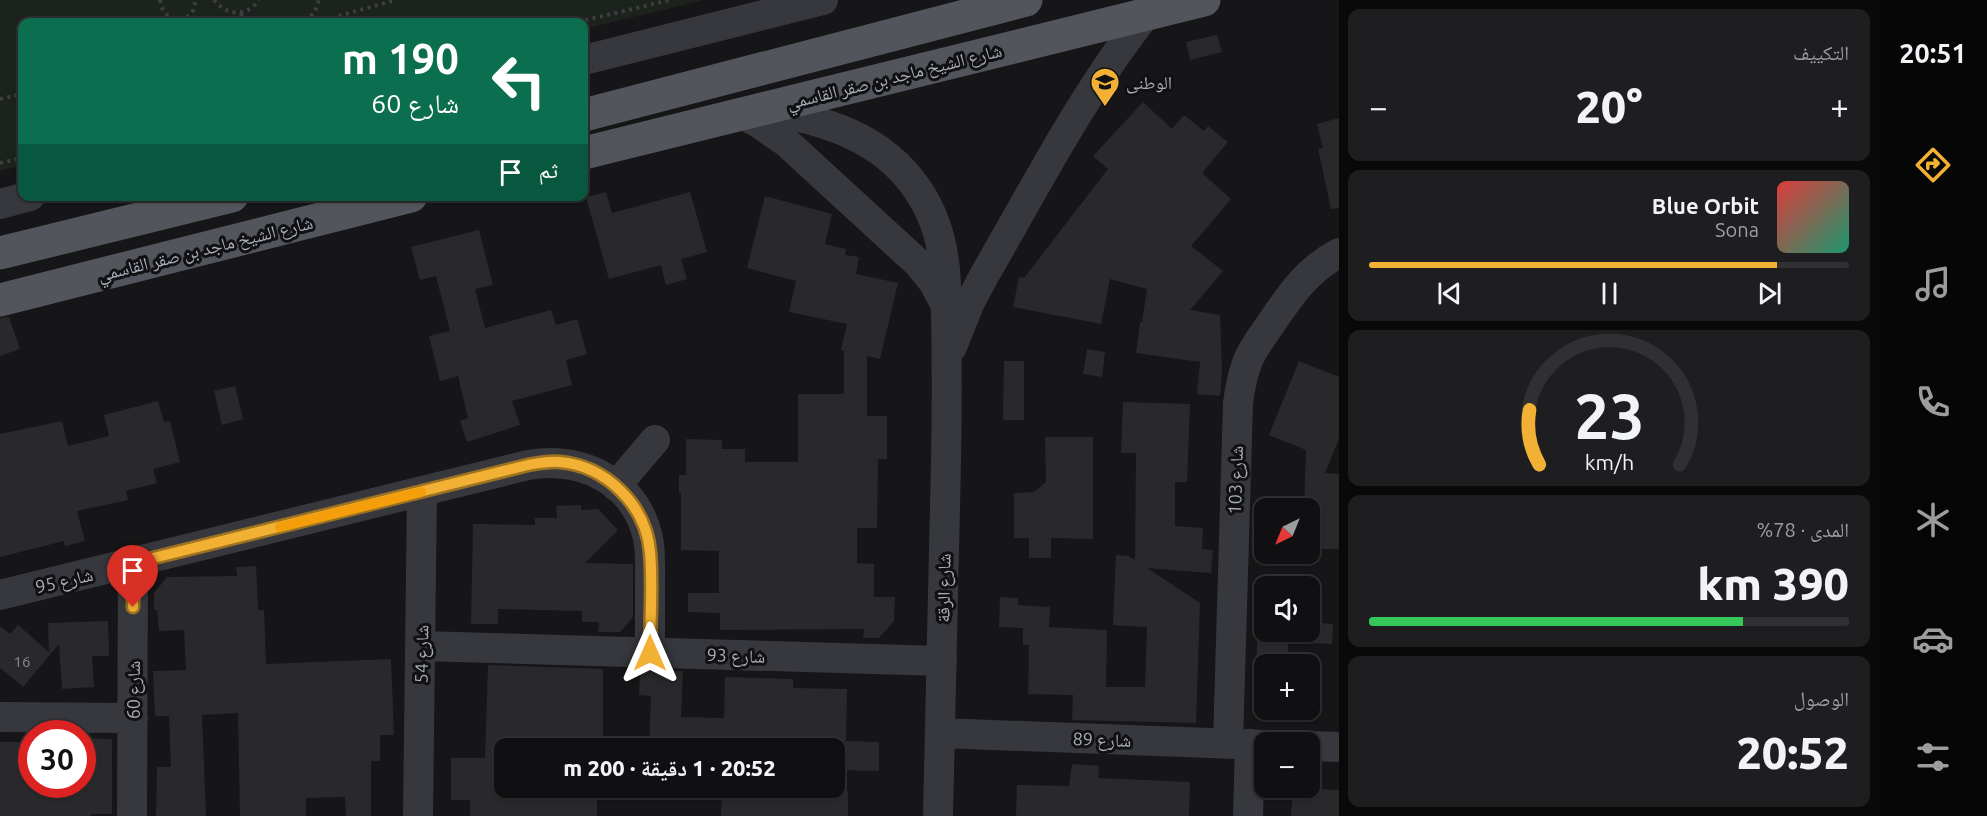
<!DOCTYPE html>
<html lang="ar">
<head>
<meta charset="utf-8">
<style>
	body { margin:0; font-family:Ubuntu,"Noto Naskh Arabic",sans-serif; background:#1e1e20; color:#f1f3f6; direction:rtl; height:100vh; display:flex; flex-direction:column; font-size:22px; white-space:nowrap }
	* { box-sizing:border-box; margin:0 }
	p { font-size:20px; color:#9c9d9f }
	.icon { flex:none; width:33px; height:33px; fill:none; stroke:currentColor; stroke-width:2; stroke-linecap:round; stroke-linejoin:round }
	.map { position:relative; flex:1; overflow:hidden; direction:ltr }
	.sheet { display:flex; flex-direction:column; gap:9px; padding:9px; background:#09090a; width:540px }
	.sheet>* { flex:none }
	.guide { position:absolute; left:18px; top:18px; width:570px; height:183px; border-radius:12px; box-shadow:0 2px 4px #0004,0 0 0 2px #303032; direction:rtl; background:#0b6e4f; color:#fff; overflow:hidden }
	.needle { width:39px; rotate:223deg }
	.fabs { position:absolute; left:1254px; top:498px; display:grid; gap:12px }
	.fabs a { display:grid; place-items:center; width:66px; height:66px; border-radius:12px; background:#101012; box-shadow:0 2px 4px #0004,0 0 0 2px #303032; font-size:30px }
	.speed { position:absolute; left:18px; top:720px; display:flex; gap:12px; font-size:30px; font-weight:700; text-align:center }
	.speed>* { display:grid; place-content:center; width:78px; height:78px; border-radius:50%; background:#101012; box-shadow:0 2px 4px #0004,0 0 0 2px #303032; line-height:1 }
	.speed .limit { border:9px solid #d22; background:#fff; color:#111 }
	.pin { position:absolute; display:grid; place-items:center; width:51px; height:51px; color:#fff; margin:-62px -26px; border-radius:50% 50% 50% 0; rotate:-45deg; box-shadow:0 0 6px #0007 }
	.pin .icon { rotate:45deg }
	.me { position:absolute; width:66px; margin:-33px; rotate:0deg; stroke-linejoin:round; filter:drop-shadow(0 0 4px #0008) }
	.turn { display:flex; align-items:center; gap:21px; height:126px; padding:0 30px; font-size:27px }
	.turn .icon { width:78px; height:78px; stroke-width:2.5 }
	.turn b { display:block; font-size:42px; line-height:51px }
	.then { display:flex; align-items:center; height:57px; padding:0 30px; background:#0003; gap:12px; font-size:22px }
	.big { font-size:45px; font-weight:800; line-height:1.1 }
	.sheet .widget { flex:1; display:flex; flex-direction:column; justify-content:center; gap:9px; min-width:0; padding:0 21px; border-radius:12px; background:#1e1e20 }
	.sheet .dial { align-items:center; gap:0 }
	.dial svg { height:156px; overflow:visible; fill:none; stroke:#303032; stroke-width:7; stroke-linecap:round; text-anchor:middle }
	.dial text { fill:#f1f3f6; stroke:none }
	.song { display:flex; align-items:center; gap:18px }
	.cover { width:72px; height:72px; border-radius:9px; background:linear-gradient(135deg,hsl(0 70% 55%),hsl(160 70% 35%)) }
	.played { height:6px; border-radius:3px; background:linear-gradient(90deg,#f2b134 85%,#303032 85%) }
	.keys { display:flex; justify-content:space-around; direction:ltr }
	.heat { display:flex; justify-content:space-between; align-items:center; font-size:33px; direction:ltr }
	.charge { height:9px; border-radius:4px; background:linear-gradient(90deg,#34c759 78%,#303032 0) }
	.trip { position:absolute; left:494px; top:738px; width:351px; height:60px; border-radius:12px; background:#101012; box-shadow:0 2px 4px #0004,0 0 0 2px #303032; font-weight:800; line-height:60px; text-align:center; direction:rtl }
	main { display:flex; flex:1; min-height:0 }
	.tab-bar { display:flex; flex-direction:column; width:108px; justify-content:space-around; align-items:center; background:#060607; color:#9c9d9f }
	.tab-bar .icon { width:42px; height:42px }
	.tab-bar .selected { color:#f2b134 }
	.tab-bar b { font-size:27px; color:#f1f3f6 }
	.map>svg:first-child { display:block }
</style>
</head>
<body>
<main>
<nav class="tab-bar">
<b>20:51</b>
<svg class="icon selected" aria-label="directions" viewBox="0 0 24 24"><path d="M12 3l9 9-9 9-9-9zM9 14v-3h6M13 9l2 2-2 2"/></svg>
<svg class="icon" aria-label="music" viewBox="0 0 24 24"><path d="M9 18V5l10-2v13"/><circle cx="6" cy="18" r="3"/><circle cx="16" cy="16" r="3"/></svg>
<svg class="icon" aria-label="phone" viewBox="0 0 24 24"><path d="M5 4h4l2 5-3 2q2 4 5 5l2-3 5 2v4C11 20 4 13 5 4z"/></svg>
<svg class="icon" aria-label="climate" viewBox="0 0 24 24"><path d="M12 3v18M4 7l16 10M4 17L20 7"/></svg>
<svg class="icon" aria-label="car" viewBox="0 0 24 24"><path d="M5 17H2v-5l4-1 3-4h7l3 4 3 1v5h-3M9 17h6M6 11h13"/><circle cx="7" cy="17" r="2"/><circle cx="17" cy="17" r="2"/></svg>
<svg class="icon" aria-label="filters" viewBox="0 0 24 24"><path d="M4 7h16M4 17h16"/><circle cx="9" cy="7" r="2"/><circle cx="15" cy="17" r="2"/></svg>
</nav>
<section class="sheet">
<div class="widget"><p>التكييف</p>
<div class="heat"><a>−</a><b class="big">20°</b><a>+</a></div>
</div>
<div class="widget">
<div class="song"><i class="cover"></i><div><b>Blue Orbit</b><p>Sona</p></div></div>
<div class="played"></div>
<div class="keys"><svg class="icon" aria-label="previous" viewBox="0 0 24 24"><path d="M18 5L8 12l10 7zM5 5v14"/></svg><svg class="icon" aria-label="pause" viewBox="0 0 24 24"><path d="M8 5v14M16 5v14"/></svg><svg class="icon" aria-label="next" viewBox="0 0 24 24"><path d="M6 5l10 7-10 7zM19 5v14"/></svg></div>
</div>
<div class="widget dial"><svg viewBox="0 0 100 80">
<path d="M14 69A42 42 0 1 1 86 69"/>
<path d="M14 69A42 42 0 0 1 9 41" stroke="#f2b134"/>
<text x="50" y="56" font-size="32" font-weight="700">23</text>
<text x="50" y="72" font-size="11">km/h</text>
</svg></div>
<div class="widget"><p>المدى · 78%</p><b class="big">390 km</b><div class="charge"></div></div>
<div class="widget"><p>الوصول</p><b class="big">20:52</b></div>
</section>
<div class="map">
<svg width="1339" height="816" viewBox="0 0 1339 816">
	<rect width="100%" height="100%" fill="#161618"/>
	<!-- green -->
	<path fill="#1c231d" d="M 0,0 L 704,0 L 584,29 L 584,22 L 22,22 L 22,166 L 0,171 Z"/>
	<!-- building -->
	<path fill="#29292c" d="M 1217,35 L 1222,52 L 1190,60 L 1186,42 Z
		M 1143,102 L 1172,129 L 1184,115 L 1204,131 L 1208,126 L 1228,142 L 1202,173 L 1231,199 L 1191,246 L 1223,271 L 1190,310 L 1220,315 L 1222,372 L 1220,396 L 1197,394 L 1200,362 L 1136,353 L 1140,322 L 1142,322 L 1147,289 L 1110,279 L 1101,324 L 1013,307 L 1019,277 L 1024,278 L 1108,169 L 1093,156 Z
		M 1339,118 L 1339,208 L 1331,209 L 1318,149 L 1323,148 L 1317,124 Z
		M 606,192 L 612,213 L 690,192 L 707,252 L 681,259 L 687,279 L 666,285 L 661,265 L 609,279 L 586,197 Z
		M 765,196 L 832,214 L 825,244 L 846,249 L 845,255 L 859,257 L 856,274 L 898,283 L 880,359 L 867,356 L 867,416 L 887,416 L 887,459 L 878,459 L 877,528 L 857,528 L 857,563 L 874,564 L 874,597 L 895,597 L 894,621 L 879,638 L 863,638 L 864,629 L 720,630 L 720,613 L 688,612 L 688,593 L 719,593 L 719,551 L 681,550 L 681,493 L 679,493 L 679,475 L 686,475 L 686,439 L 722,440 L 722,449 L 745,449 L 745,462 L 798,462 L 798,394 L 844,394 L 844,351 L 841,350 L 847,324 L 789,312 L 796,281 L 747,268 Z
		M 479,230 L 493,285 L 475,289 L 485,328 L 551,310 L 556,325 L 577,319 L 587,354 L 566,360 L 572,385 L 512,401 L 520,425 L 467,442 L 460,421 L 468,418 L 458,376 L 440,381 L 429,336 L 450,331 L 436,276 L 420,280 L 411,247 Z
		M 9,317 L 20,349 L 0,356 L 0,318 Z
		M 1087,349 L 1105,352 L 1102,377 L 1083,374 Z
		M 1004,361 L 1024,361 L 1024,420 L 1003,420 Z
		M 1299,361 L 1339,377 L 1339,439 L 1325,473 L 1339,474 L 1339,549 L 1310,549 L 1310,508 L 1304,508 L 1306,450 L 1269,435 Z
		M 235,386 L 243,419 L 222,425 L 214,391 Z
		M 158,401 L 164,422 L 170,421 L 180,462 L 153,469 L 157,483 L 126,491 L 128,500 L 77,511 L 85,541 L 65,546 L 64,541 L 0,557 L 0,434 L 62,421 L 68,446 L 109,436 L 104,415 Z
		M 1123,402 L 1190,404 L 1187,482 L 1175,482 L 1175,526 L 1203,528 L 1202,549 L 1213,550 L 1211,573 L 1147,568 L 1200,603 L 1196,723 L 1072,720 L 1073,695 L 1028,694 L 1029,645 L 1023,645 L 1023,628 L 999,627 L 1000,597 L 1018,598 L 1018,605 L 1050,607 L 1049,627 L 1107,630 L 1106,687 L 1145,687 L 1147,627 L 1113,625 L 1116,555 L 1128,556 L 1135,560 L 1136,453 L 1121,453 Z
		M 1045,437 L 1093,437 L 1093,539 L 1051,538 L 1051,558 L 1029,558 L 1029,538 L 1014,538 L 1014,493 L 1034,492 L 1046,482 Z
		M 581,505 L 581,510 L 598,509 L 618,530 L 585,563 L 633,564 L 633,617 L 620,632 L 598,632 L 599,622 L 582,622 L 582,611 L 498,609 L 498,624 L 471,624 L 473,524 L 535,525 L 535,518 L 557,518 L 556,506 Z
		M 256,566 L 258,610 L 264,610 L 266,664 L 391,659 L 394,735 L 380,735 L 380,761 L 371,761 L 371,816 L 346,816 L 345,797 L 306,798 L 306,816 L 240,816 L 238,713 L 202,715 L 206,816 L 156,816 L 157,767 L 171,767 L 169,716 L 155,716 L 153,671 L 186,670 L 184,630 L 159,631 L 157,610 L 154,610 L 154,593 L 167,577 L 237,576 L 236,567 Z
		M 108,621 L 109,656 L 92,656 L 94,687 L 62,689 L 59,644 L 23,687 L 0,668 L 0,626 L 10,634 L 18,625 L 49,652 L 48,623 Z
		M 1310,622 L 1333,624 L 1332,644 L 1310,643 Z
		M 1258,632 L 1289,632 L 1287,664 L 1256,664 Z
		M 488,665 L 603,669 L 603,747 L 504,748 L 504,788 L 597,788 L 597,816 L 470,816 L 470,800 L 451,800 L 451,758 L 485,758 Z
		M 640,670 L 683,671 L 681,717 L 724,718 L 725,677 L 793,679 L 793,688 L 847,689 L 846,741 L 879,742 L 879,771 L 834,770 L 834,748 L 807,748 L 807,740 L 756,739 L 756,748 L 649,748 L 651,696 L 639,695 Z
		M 82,738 L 112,739 L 112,814 L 91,814 L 91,816 L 0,816 L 0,742 L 32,742 L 32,784 L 82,784 Z
		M 1072,764 L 1099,766 L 1098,778 L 1190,782 L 1189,816 L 1016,816 L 1017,785 L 1069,786 Z
		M 722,788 L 755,788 L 755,793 L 805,794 L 805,789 L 848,791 L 848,816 L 721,816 Z
		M 1293,788 L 1339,790 L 1339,816 L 1291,816 Z"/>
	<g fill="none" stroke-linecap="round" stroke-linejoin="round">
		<!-- path -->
		<path stroke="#3d3f44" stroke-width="4" stroke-dasharray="3 4.5" stroke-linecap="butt" d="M 160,0 C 163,26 196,25 195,0
			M 214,0 C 227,16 247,17 259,0
			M 241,13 L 243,22
			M 306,22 L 315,11 L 319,0
			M 317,22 L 396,0
			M 578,22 L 670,0
			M 0,99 L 22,94
			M 0,163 L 22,158"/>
		<!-- minor -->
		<path stroke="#37383d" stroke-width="30" d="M 584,60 L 823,0
			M 762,108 C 824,122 880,134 918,190 C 932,211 941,237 944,262 C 947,278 946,296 946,312 C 947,362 947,412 946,462 C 943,580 941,698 938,816
			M 741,114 L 757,122 L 786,142 L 919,264 L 934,283 L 945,304
			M 0,204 L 30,196
			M 952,347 L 970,302 L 985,274 C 1036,186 1083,94 1146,14
			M 616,486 L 655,440
			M 0,595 L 528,465 C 582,456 635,481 648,538 C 651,553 650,569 650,584 C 650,607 650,630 650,653
			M 421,646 L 942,661
			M 0,717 L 133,718
			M 940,733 L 1264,745
			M 1228,743 L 1238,403 C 1240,387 1243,372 1249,358 C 1255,345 1264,334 1272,322 C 1291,294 1308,269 1339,253
			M 1310,746 L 1339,747
			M 132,816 L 133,563
			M 418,816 L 422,491
			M 1248,816 L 1250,744"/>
		<!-- major -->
		<path stroke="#53555c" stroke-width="33" d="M 584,115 L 1026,0
			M 584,153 L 1204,0
			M 0,253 L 232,196
			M 0,300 L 411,196"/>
	</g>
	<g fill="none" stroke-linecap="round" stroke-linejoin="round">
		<!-- route casing -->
		<g stroke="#9d7322" stroke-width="15">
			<path id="route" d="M 133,607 L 133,563 L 528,465 C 539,463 549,461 560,462 C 606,466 646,505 650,552 C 653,585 650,620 650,653"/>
		</g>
		<!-- route -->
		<use href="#route" stroke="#f2b134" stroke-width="10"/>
		<!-- slow -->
		<path stroke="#f59e0b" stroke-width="10" d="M 280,527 L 421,492"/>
	</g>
	<!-- icons -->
	<defs>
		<g id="school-pin" transform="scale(1.5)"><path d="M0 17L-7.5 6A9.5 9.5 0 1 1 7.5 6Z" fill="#f2b134" stroke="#111113"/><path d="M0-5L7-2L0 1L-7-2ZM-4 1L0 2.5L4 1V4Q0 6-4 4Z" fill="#111"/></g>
	</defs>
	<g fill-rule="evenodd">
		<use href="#school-pin" x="1105" y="82"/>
	</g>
	<g text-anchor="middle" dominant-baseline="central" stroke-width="6" stroke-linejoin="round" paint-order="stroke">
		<!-- number labels -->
		<g font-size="15" fill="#888b94">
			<text x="22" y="661">16</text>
		</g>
		<!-- street labels -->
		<g font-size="18" fill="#a8adb8" stroke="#111113">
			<text transform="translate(894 76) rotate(-14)">شارع الشيخ ماجد بن صقر القاسمي</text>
			<text transform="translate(205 248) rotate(-14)">شارع الشيخ ماجد بن صقر القاسمي</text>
			<text transform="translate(1235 480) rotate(-88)">شارع 103</text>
			<text transform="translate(64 580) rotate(-13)">شارع 95</text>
			<text transform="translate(943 588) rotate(-89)">شارع الرقة</text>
			<text transform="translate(421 654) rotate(-89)">شارع 54</text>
			<text transform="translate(736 655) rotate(2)">شارع 93</text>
			<text transform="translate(133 690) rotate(-90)">شارع 60</text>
			<text transform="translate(1102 739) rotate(2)">شارع 89</text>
		</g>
		<!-- poi labels -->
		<g font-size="18" fill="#a8adb8" stroke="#111113" text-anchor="start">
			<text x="1126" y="82">الوطنی</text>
		</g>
	</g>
</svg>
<div class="fabs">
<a><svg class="needle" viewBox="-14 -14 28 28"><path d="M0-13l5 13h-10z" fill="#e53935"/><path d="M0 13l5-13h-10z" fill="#9c9d9f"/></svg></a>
<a><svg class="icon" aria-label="sound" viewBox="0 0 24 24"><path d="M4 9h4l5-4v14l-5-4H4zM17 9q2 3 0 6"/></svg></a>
<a>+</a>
<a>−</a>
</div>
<div class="speed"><div class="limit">30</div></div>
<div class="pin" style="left:133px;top:607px;background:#d93025"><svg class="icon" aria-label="arrive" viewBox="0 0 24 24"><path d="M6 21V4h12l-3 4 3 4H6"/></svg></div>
<svg class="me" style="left:650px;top:653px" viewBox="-20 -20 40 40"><path d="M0-17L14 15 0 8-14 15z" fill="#f2b134" stroke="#fff" stroke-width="4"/></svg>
<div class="trip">20:52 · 1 دقيقة · 200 m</div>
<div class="guide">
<div class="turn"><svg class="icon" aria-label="left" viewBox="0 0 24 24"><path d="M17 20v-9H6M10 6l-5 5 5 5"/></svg><div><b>190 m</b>شارع 60</div></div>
<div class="then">ثم<svg class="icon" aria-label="arrive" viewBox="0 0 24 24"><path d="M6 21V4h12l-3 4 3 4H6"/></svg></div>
</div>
</div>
</main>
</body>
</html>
